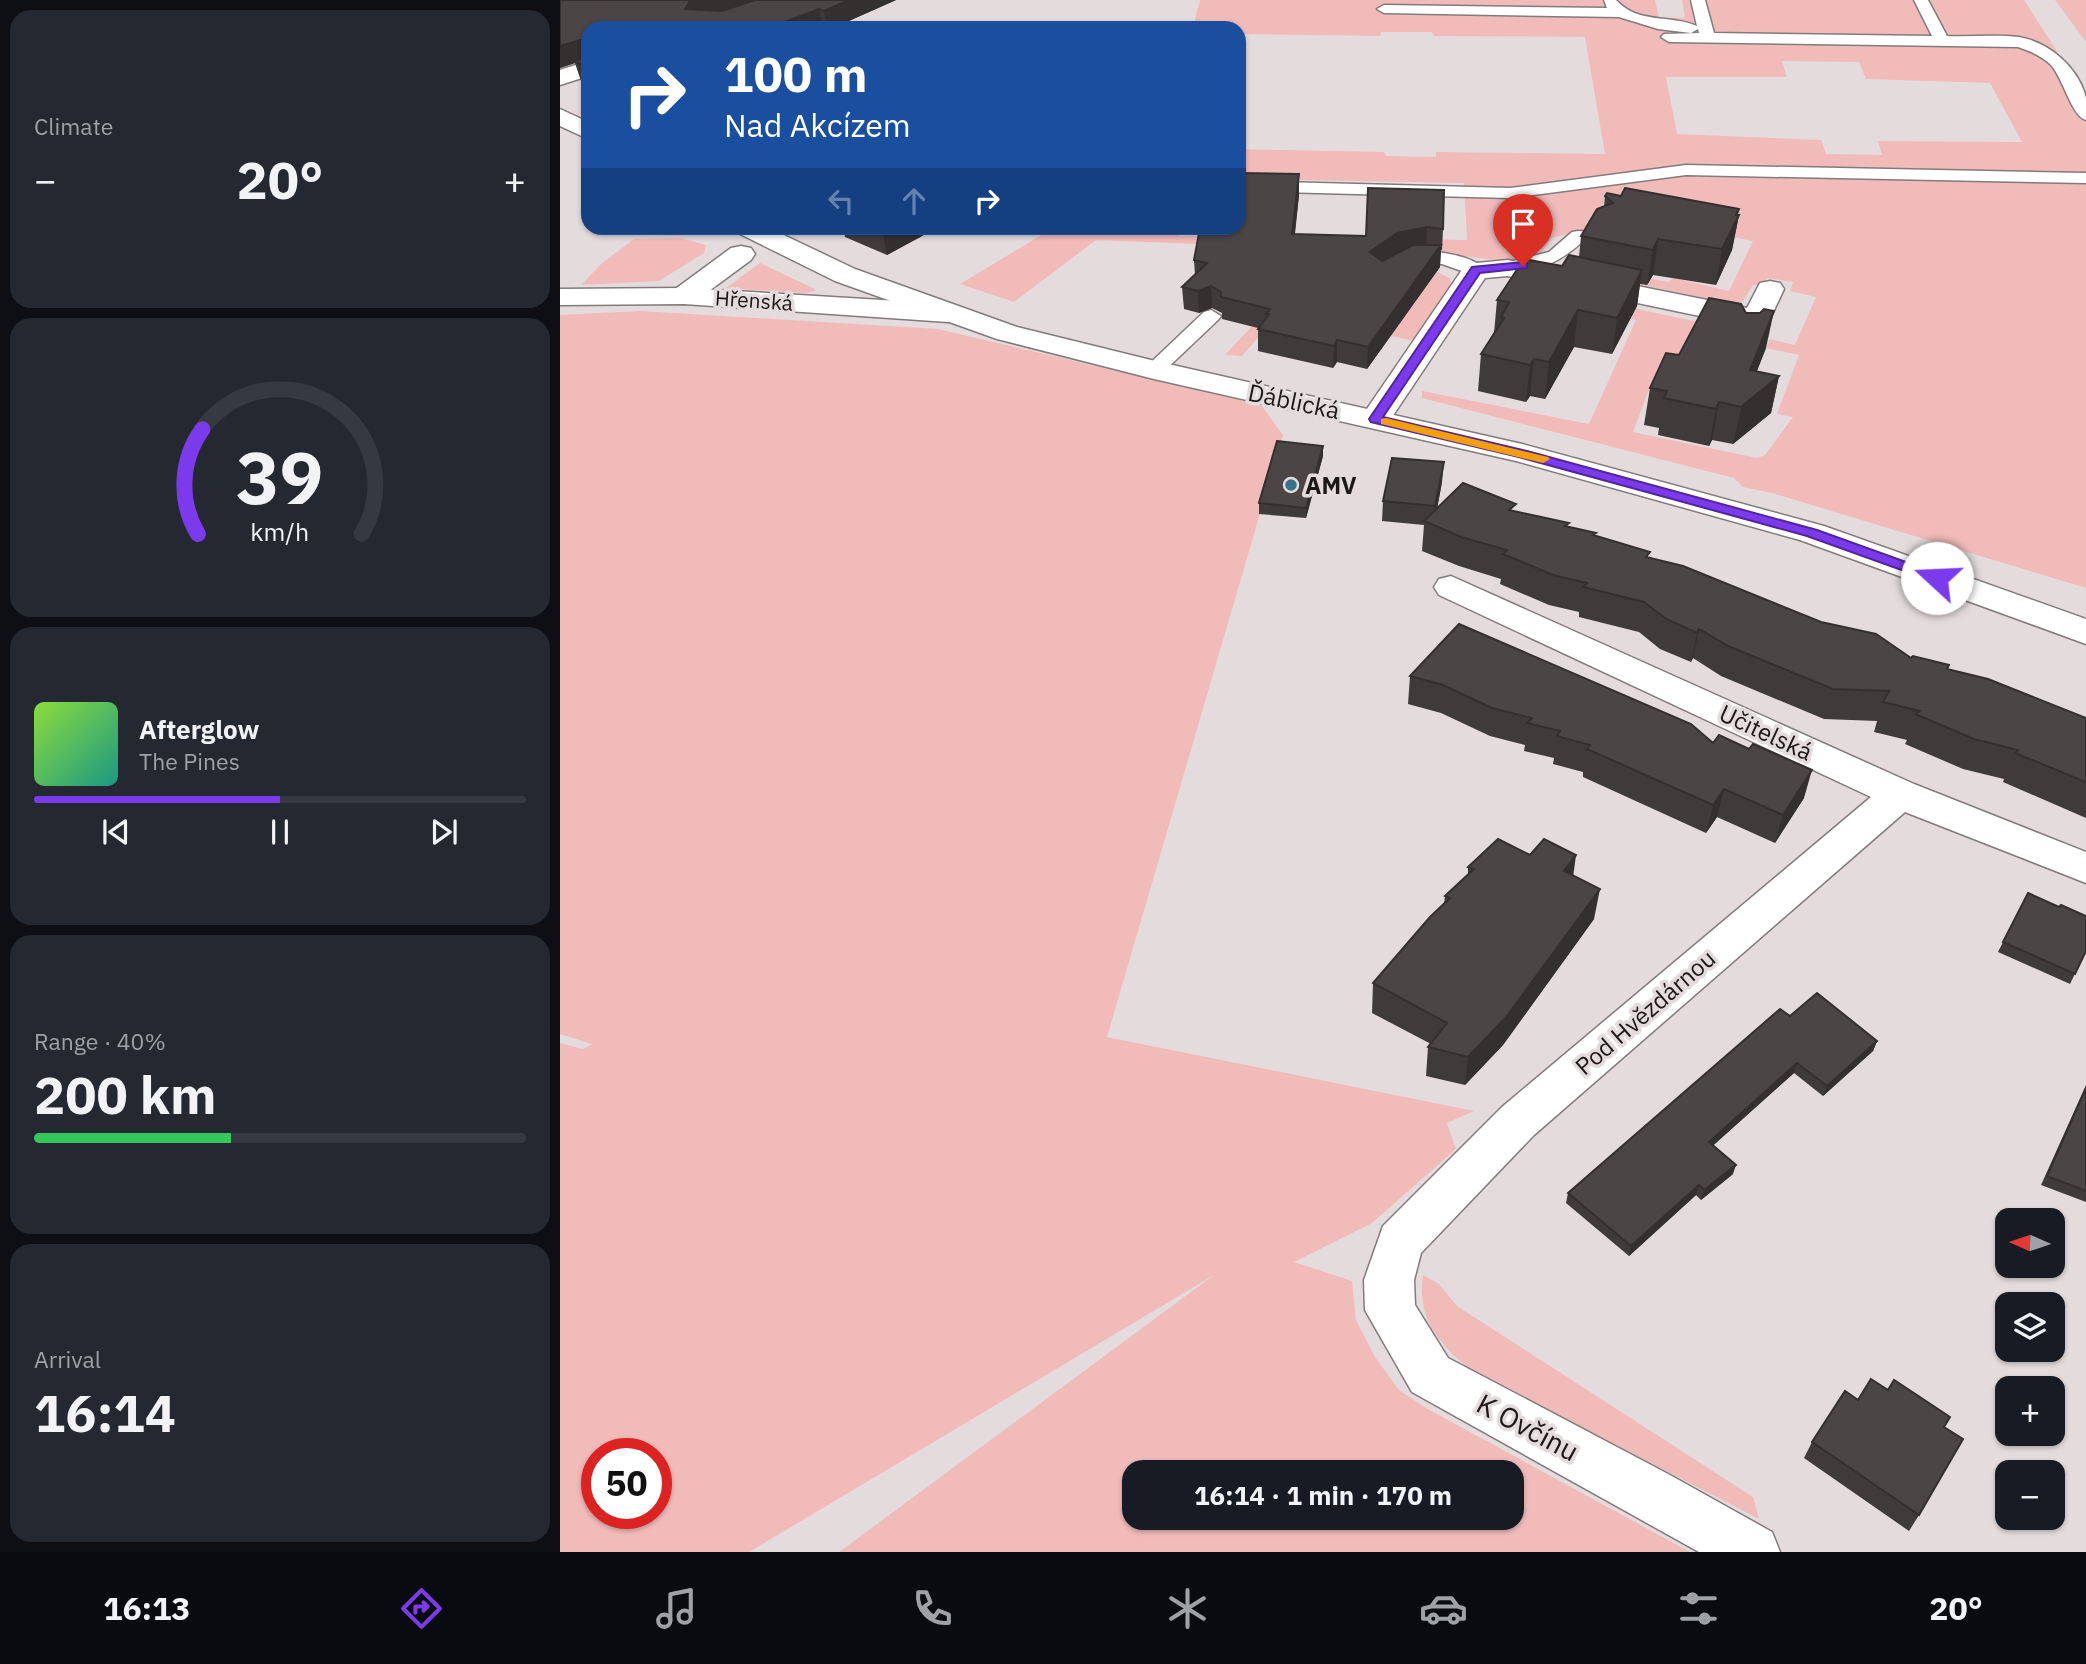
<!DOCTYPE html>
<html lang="en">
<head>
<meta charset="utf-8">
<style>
	body { margin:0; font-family:"IBM Plex Sans",sans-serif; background:#242831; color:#f1f3f6; height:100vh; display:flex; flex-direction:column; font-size:26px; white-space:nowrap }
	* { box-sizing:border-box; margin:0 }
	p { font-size:23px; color:#9ea1a6 }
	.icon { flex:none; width:38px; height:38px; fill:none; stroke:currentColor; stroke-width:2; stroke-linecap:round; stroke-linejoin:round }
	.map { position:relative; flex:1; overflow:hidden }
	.side { display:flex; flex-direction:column; gap:10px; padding:10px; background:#0d0f14; width:560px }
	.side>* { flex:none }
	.banner { position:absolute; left:21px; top:21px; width:665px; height:214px; border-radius:21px; box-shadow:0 2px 5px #0004; background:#1a4fa0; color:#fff; overflow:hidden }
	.needle { width:46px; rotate:273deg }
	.controls { position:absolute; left:1435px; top:1208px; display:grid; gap:14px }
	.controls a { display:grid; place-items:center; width:70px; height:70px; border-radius:14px; background:#171b24; box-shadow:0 2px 5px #0004; font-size:35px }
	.speed { position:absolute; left:21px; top:1438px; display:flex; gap:14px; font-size:35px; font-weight:700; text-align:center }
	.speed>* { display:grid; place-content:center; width:91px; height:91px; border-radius:50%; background:#171b24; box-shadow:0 2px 5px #0004; line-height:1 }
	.speed .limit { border:10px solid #d22; background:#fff; color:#111 }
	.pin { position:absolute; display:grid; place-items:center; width:60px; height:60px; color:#fff; margin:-72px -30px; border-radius:50% 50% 50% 0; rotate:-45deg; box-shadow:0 0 7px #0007 }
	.pin .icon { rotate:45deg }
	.me { position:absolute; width:77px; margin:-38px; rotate:290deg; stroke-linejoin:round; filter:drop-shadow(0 0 5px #0008) }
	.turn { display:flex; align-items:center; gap:24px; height:147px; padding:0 28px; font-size:32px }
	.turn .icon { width:91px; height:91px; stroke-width:2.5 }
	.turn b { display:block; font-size:49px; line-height:60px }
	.lanes { display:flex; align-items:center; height:66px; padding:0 28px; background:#0003; justify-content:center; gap:35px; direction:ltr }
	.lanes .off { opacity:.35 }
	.big { font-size:52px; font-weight:700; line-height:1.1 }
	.side .widget { flex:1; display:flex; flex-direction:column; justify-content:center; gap:10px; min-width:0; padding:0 24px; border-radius:21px; background:#242831 }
	.side .dial { align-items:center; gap:0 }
	.dial svg { height:182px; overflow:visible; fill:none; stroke:#363941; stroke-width:7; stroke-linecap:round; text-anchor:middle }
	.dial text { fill:#f1f3f6; stroke:none }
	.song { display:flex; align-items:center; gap:21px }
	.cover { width:84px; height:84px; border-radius:10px; background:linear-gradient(135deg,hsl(90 70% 55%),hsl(170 70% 35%)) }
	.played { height:7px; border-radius:4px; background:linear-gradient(90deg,#7c3aed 50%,#363941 50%) }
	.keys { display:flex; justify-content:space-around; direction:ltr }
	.heat { display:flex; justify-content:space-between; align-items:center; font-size:38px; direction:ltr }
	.charge { height:10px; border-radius:5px; background:linear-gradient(90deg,#34c759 40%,#363941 0) }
	.trip { position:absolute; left:562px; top:1460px; width:402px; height:70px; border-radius:21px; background:#171b24; box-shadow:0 2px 5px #0004; font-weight:700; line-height:70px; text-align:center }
	.menu { display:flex; height:112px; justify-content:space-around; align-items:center; background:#090b0e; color:#9ea1a6 }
	.menu .icon { width:49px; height:49px }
	.menu .active { color:#7c3aed }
	.menu b { font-size:32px; color:#f1f3f6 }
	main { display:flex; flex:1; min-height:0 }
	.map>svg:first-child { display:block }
</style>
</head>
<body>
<main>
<section class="side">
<div class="widget"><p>Climate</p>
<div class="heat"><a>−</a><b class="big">20°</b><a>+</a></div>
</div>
<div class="widget dial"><svg viewBox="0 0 100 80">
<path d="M14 69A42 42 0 1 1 86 69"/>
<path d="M14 69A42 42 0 0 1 16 23" stroke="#7c3aed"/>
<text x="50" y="56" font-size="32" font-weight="700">39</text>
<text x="50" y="72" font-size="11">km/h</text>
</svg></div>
<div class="widget">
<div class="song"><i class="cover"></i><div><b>Afterglow</b><p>The Pines</p></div></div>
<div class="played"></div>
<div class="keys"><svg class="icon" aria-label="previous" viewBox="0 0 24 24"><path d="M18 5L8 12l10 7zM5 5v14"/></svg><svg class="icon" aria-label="pause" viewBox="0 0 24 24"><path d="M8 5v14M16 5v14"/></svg><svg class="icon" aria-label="next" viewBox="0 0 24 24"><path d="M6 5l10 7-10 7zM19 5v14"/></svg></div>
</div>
<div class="widget"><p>Range · 40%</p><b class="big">200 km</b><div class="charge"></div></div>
<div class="widget"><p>Arrival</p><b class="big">16:14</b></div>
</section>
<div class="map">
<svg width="1526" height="1552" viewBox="0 0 1526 1552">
	<rect width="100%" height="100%" fill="#e4dcdc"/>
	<!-- green -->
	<path fill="#f1bbba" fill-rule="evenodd" d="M 640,0 L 1095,0 L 1099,18 L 1125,18 L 1122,0 L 1464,0 L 1526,96 L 1526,588 L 1212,493 L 1183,487 L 1174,478 L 862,398 L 862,391 L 1029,424 L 1076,320 L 1040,313 L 1045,302 L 1166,328 L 1112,383 L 1093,379 L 1073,432 L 1197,458 L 1205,455 L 1233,417 L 1217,414 L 1239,355 L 1206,348 L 1210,339 L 1235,345 L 1256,297 L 1230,291 L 1233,282 L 1207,278 L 1202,285 L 1193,285 L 1183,301 L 1173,304 L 1045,277 L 1059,273 L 1109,282 L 1113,278 L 1169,291 L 1193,241 L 1069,217 L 992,238 L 978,257 L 951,262 L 912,257 L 839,253 L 728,304 L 682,356 L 665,355 L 764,249 L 536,240 L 454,302 L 400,284 L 493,228 L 620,228 L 619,236 L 907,240 L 904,183 L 679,179 L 679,149 L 824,152 L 826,156 L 876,157 L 876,152 L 1045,154 L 1025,37 L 873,36 L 872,32 L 821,32 L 820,36 L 682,34 L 679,48 L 679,28 L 633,28 ZM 1222,61 L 1299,62 L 1306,79 L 1430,83 L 1462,142 L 1318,141 L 1322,155 L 1266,154 L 1261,140 L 1117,134 L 1106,77 L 1227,77 Z
		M 1495,0 L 1526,0 L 1526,42 Z
		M 121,238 L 146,245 L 144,253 L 99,281 L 21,285 L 41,264 L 74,239 Z
		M 200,263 L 255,289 L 255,291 L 245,293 L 166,288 Z
		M 869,268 L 890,278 L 891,285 L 855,341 L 830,336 Z
		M 80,311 L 378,329 L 701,405 L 723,435 L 547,1037 L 914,1111 L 887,1123 L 896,1149 L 812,1223 L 734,1262 L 792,1281 L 796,1320 L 815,1357 L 839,1390 L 866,1408 L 1130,1552 L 279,1552 L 654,1275 L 189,1552 L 0,1552 L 0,1043 L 23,1049 L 32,1044 L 0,1034 L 0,315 ZM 37,1454 L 96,1454 L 96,1514 L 37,1514 ZM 574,1472 L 952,1472 L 952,1517 L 574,1517 Z
		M 863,1275 L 879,1284 L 897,1306 L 1193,1497 L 1199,1519 L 909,1369 C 877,1341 857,1320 863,1275 Z"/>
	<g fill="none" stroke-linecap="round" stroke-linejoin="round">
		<!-- service casing -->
		<g stroke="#827b7b" stroke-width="3">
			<path id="service" d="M 1044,0 L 1056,0 C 1079,25 1110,14 1137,26 L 1131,0 L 1145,0 L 1154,33 L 1372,36 L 1354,0 L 1368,0 L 1387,36 C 1411,37 1436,34 1459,37 C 1489,42 1519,68 1526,98 C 1526,104 1526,113 1526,120 C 1512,117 1503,78 1491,65 C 1482,56 1470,51 1458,47 L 1109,42 L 1101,37 L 1104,34 L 1139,33 L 1138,29 L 1131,33 L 1098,29 L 1059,17 L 824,13 L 817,9 L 824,5 L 1047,8 Z
				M 1126,165 L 1526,173 L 1526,183 L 1126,175 L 950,198 L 679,191 L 679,181 L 950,188 Z
				M 1018,231 L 1037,232 L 1046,237 L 1037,242 L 1022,242 C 997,265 981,268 948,274 L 939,268 L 941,264 L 989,252 L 1012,232 Z
				M 873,251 C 890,254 914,257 925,270 L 916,276 L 882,264 L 846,264 L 837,258 L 846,252 Z
				M 651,310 L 661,316 L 658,320 L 601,374 L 587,374 L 584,370 L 587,366 L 644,312 Z"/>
		</g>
		<!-- minor casing -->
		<g stroke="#827b7b" stroke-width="3">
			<path id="minor" d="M 28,61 L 28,76 L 0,85 L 0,70 Z
				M 181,246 L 191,248 L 195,254 L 191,260 L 134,302 L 124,304 L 114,302 L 110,296 L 114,290 L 171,248 Z
				M 948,260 L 1187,308 L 1200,283 L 1210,281 L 1220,283 L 1224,289 L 1207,325 L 1197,328 L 948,276 L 925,278 L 826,426 L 815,428 L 804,426 L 800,419 L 906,264 Z
				M 891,576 L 1354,784 L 1526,852 L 1526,883 L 1345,812 L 974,1135 L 861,1253 L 854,1280 L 855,1305 L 888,1358 L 1110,1475 L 1212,1532 L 1220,1552 L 1139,1552 L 852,1392 L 805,1310 L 804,1280 L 823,1226 L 942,1107 L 1311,797 L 879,595 L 874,587 L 879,579 Z"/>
		</g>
		<!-- tertiary casing -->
		<g stroke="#827b7b" stroke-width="3">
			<path id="tertiary" d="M 124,288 L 388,304 L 398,307 L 402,313 L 398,319 L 388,322 L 124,304 L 0,305 L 0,289 Z"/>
		</g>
		<!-- secondary casing -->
		<g stroke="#827b7b" stroke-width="3">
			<path id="secondary" d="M 0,109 L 28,122 L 28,139 L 0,126 Z
				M 176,228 L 209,228 L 295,269 L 457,327 L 595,361 L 962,444 L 1264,526 L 1526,619 L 1526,644 L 1240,540 L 956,461 L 594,379 L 437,339 L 275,281 L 180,234 Z"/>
		</g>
		<!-- service -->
		<use href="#service" fill="#fff" fill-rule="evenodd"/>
		<!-- minor -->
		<use href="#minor" fill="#fff" fill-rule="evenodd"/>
		<!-- tertiary -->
		<use href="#tertiary" fill="#fff" fill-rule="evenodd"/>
		<!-- secondary -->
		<use href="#secondary" fill="#fff" fill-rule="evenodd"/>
	</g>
	<!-- wall -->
	<path fill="#403b3b" d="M 0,0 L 336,0 L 273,28 L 28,28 L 28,85 L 21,81 L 15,63 L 0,68 Z
		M 739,174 L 739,195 L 735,234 L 806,236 L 808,188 L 883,229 L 882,250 L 881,250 L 880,267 L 807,369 L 777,362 L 773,368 L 698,351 L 698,328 L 662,319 L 662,313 L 652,308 L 639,313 L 624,309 L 622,287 L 635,275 L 634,260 Z
		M 1045,196 L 1179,215 L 1172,250 L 1156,285 L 1093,275 L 1087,285 L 1080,284 L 1077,306 L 1052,354 L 1014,347 L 985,399 L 970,396 L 966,402 L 918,391 L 921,354 L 934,333 L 937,300 L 1019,257 L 1021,236 L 1044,207 Z
		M 283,228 L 422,228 L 422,229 L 373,230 L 327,255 L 285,237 Z
		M 1206,348 L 1197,371 L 1219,376 L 1211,413 L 1173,444 L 1152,440 L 1149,446 L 1098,435 L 1099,428 L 1084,425 L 1090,388 L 1119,355 Z
		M 763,456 L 746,518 L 699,514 L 699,503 Z
		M 882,482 L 877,508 L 955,511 L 1009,527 L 1035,536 L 1089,558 L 1351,658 L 1387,669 L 1526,718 L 1526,818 L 1443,782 L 1444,779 L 1403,769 L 1345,744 L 1347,740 L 1314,732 L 1317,721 L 1264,719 L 1161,676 L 1133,658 L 1131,662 L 1100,649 L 1079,632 L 1019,617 L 1019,612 L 989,605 L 940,584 L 941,579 L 899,566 L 862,551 L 864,525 L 822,521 L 823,501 Z
		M 850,676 L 1153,743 L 1244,798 L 1215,843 L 1157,817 L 1146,833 L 1023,777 L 1023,772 L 993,764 L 994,758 L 964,751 L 965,745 L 930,736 L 881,713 L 848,704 Z
		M 908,867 L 1013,876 L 1034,919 L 943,1045 L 905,1085 L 866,1076 L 868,1047 L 871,1044 L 812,1013 L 813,983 L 884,904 L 885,896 L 908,874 Z
		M 1499,907 L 1526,951 L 1510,984 L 1438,952 L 1443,942 Z
		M 1230,1016 L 1317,1041 L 1313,1051 L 1263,1096 L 1234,1073 L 1153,1145 L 1173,1174 L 1141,1200 L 1136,1195 L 1069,1256 L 1006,1203 L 1008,1193 Z
		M 1526,1085 L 1526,1202 L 1481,1185 Z
		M 1328,1390 L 1390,1417 L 1384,1427 L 1359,1515 L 1349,1531 L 1244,1458 L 1252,1442 L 1298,1400 Z"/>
	<!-- shaded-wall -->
	<path fill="#343030" d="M 133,0 L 196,0 L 135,21 L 125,9 L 130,1 Z
		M 289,0 L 336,0 L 273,28 L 267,28 L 264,11 Z
		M 259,9 L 263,28 L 209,28 Z
		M 23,39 L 28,59 L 15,61 L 15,63 L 0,68 L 0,46 Z
		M 739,174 L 739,195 L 732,256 L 732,234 Z
		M 1179,209 L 1177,220 L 1179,215 L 1172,250 L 1156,285 L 1162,249 Z
		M 867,227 L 866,248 L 809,274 L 810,252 L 837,233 Z
		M 327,228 L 373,228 L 373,230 L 327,255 L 322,230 Z
		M 1098,239 L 1093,275 L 1087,285 L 1093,250 Z
		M 881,245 L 880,267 L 807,369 L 808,347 Z
		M 1082,270 L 1077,306 L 1052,354 L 1057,318 Z
		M 651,286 L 652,308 L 639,313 L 638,291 Z
		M 1018,310 L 1014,347 L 985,399 L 989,362 Z
		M 1214,311 L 1206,348 L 1183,405 L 1219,376 L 1211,413 L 1173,444 L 1190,370 Z
		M 777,340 L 777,362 L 773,368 L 774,346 Z
		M 974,359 L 970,396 L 966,402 L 970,365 Z
		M 1159,402 L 1152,440 L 1149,446 L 1156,409 Z
		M 763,446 L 763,456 L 746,518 L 746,508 Z
		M 884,462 L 882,482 L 874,526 L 875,506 Z
		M 1139,629 L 1133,658 L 1131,662 L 1137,633 Z
		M 1252,770 L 1244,798 L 1215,843 L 1223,815 Z
		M 1164,789 L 1157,817 L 1146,833 L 1153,805 Z
		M 1016,855 L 1012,885 L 1004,871 Z
		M 1040,889 L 1034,919 L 943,1045 L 905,1085 L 908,1057 Z
		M 1317,1041 L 1313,1051 L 1263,1096 L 1267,1086 Z
		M 1237,1063 L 1234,1073 L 1146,1152 L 1149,1142 Z
		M 1176,1165 L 1173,1174 L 1141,1200 L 1144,1190 Z
		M 1139,1185 L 1136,1195 L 1069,1256 L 1071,1246 Z"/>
	<!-- building -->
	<path fill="#4b4545" stroke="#343030" stroke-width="2" d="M 0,0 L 133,0 L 130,1 L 125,9 L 162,11 L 195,0 L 289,0 L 264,11 L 259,9 L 209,28 L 28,28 L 28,68 L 15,61 L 24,58 L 23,39 L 0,46 Z
		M 679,173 L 739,174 L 732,234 L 806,236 L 808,188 L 884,190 L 883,229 L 867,227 L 837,233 L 810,252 L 822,261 L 853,245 L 881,245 L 808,347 L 777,340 L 774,346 L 698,329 L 709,314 L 706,314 L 710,309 L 661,297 L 661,292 L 651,286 L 638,291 L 622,287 L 647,263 L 634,260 L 640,228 L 679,228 Z
		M 1065,188 L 1179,209 L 1176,215 L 1179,215 L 1162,249 L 1098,239 L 1093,250 L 1021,236 L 1037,209 L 1053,203 L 1045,196 L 1047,193 L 1061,196 Z
		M 1009,255 L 1082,270 L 1057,318 L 1018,310 L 989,362 L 974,359 L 970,365 L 921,354 L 944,318 L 941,317 L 949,302 L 937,300 L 964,259 L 1002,266 Z
		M 1149,298 L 1181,304 L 1186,313 L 1200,313 L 1204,309 L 1214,311 L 1190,370 L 1219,376 L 1181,407 L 1159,402 L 1156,409 L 1104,398 L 1107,391 L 1090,388 L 1106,353 L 1119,355 Z
		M 717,441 L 763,446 L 746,508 L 699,503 Z
		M 832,458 L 884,462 L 875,506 L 823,501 Z
		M 903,483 L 956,504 L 949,510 L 1009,523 L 1005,526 L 1036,533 L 1033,535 L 1090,552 L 1086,557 L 1123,566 L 1261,622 L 1316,634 L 1351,658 L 1353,656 L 1389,665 L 1387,669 L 1428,679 L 1526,718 L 1526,782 L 1455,753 L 1458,750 L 1414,739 L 1355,714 L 1360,711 L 1323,702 L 1329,691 L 1273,689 L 1168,646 L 1139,629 L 1137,633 L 1106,619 L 1084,602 L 1023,587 L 1027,583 L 993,575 L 943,554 L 947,550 L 901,537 L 864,521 Z
		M 899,624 L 1131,724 L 1153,743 L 1159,735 L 1189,749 L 1193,744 L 1252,770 L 1223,815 L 1164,789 L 1153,805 L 1027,749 L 1030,745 L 997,736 L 1000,731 L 967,723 L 972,718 L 932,708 L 883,685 L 850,676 Z
		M 938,839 L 970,855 L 984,839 L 1016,855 L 1004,871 L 1040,889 L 947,1016 L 908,1057 L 868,1047 L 887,1023 L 813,983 L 870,917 L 890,898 L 885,896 L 914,869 L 908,867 Z
		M 1468,893 L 1499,907 L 1501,905 L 1526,916 L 1526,951 L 1515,974 L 1443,942 Z
		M 1257,993 L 1317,1041 L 1267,1086 L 1237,1063 L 1149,1142 L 1176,1165 L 1144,1190 L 1139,1185 L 1071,1246 L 1008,1193 L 1220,1009 L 1230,1016 Z
		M 1526,1088 L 1526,1191 L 1487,1176 Z
		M 1311,1379 L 1328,1390 L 1334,1380 L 1390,1417 L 1384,1427 L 1403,1439 L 1359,1515 L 1252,1442 L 1285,1391 L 1298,1400 Z"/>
	<!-- route -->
	<path fill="#7c3aed" stroke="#51269a" stroke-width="2" d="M 963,262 L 967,263 L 967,268 L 920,273 L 823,417 L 967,451 L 1257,530 L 1382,575 L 1382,581 L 1372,581 L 1247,536 L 959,457 L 811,422 L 809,419 L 912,267 Z"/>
	<!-- slow -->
	<path fill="#f59e0b" d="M 826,418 L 988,457 L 990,459 L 983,463 L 821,424 L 821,419 Z"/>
	<!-- markers -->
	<circle fill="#37718a" stroke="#e4dcdc" stroke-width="2.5" cx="731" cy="485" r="7"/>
	<g text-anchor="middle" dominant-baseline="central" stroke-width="7" stroke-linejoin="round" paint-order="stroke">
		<!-- far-street labels -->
		<g font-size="21" fill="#1b1818" stroke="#e4dcdc">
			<text transform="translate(194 300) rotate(4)">Hřenská</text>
		</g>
		<!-- street labels -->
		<g font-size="24" fill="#1b1818" stroke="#e4dcdc">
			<text transform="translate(734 401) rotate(12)">Ďáblická</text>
			<text transform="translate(1206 732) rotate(25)">Učitelská</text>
			<text transform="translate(1085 1012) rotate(-41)">Pod Hvězdárnou</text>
		</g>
		<!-- poi labels -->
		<g font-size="24" font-weight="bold" fill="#1b1818" stroke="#e4dcdc" text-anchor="start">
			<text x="745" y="485">AMV</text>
		</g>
		<!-- near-street labels -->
		<g font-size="28" fill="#1b1818" stroke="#e4dcdc">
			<text transform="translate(968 1427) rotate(28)">K Ovčínu</text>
		</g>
	</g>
</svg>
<div class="controls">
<a><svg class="needle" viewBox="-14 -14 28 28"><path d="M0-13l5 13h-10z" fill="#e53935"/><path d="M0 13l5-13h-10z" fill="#9ea1a6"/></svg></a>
<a><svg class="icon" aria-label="layers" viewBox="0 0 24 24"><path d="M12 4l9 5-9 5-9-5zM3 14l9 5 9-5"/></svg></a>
<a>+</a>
<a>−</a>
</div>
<div class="speed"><div class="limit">50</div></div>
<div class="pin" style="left:963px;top:266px;background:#d93025"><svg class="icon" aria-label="arrive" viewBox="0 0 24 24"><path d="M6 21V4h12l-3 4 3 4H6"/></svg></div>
<svg class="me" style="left:1377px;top:578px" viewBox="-20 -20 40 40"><circle r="19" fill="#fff"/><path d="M0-13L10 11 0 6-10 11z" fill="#7c3aed"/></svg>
<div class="trip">16:14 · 1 min · 170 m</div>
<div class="banner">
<div class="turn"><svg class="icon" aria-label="right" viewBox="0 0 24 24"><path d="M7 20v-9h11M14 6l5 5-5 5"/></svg><div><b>100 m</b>Nad Akcízem</div></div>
<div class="lanes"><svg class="icon off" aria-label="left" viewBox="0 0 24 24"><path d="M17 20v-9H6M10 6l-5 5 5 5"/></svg><svg class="icon off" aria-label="ahead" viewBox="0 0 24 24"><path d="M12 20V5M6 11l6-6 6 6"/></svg><svg class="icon" aria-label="right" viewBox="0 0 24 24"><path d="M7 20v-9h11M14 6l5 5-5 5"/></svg></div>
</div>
</div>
</main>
<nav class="menu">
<b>16:13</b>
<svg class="icon active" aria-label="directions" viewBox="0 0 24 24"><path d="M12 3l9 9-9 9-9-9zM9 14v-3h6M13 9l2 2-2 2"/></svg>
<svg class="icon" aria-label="music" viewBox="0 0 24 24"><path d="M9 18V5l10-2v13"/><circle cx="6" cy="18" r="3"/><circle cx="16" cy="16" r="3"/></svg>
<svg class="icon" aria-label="phone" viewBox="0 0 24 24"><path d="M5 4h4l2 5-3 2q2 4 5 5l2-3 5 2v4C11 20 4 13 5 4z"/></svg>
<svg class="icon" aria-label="climate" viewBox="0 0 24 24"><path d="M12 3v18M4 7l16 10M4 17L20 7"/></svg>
<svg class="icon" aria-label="car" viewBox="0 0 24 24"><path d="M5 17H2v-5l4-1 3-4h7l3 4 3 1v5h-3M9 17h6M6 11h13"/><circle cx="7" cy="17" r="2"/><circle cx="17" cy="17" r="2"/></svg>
<svg class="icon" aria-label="filters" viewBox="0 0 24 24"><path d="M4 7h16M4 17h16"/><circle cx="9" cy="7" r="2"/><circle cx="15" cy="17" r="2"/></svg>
<b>20°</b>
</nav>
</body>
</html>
